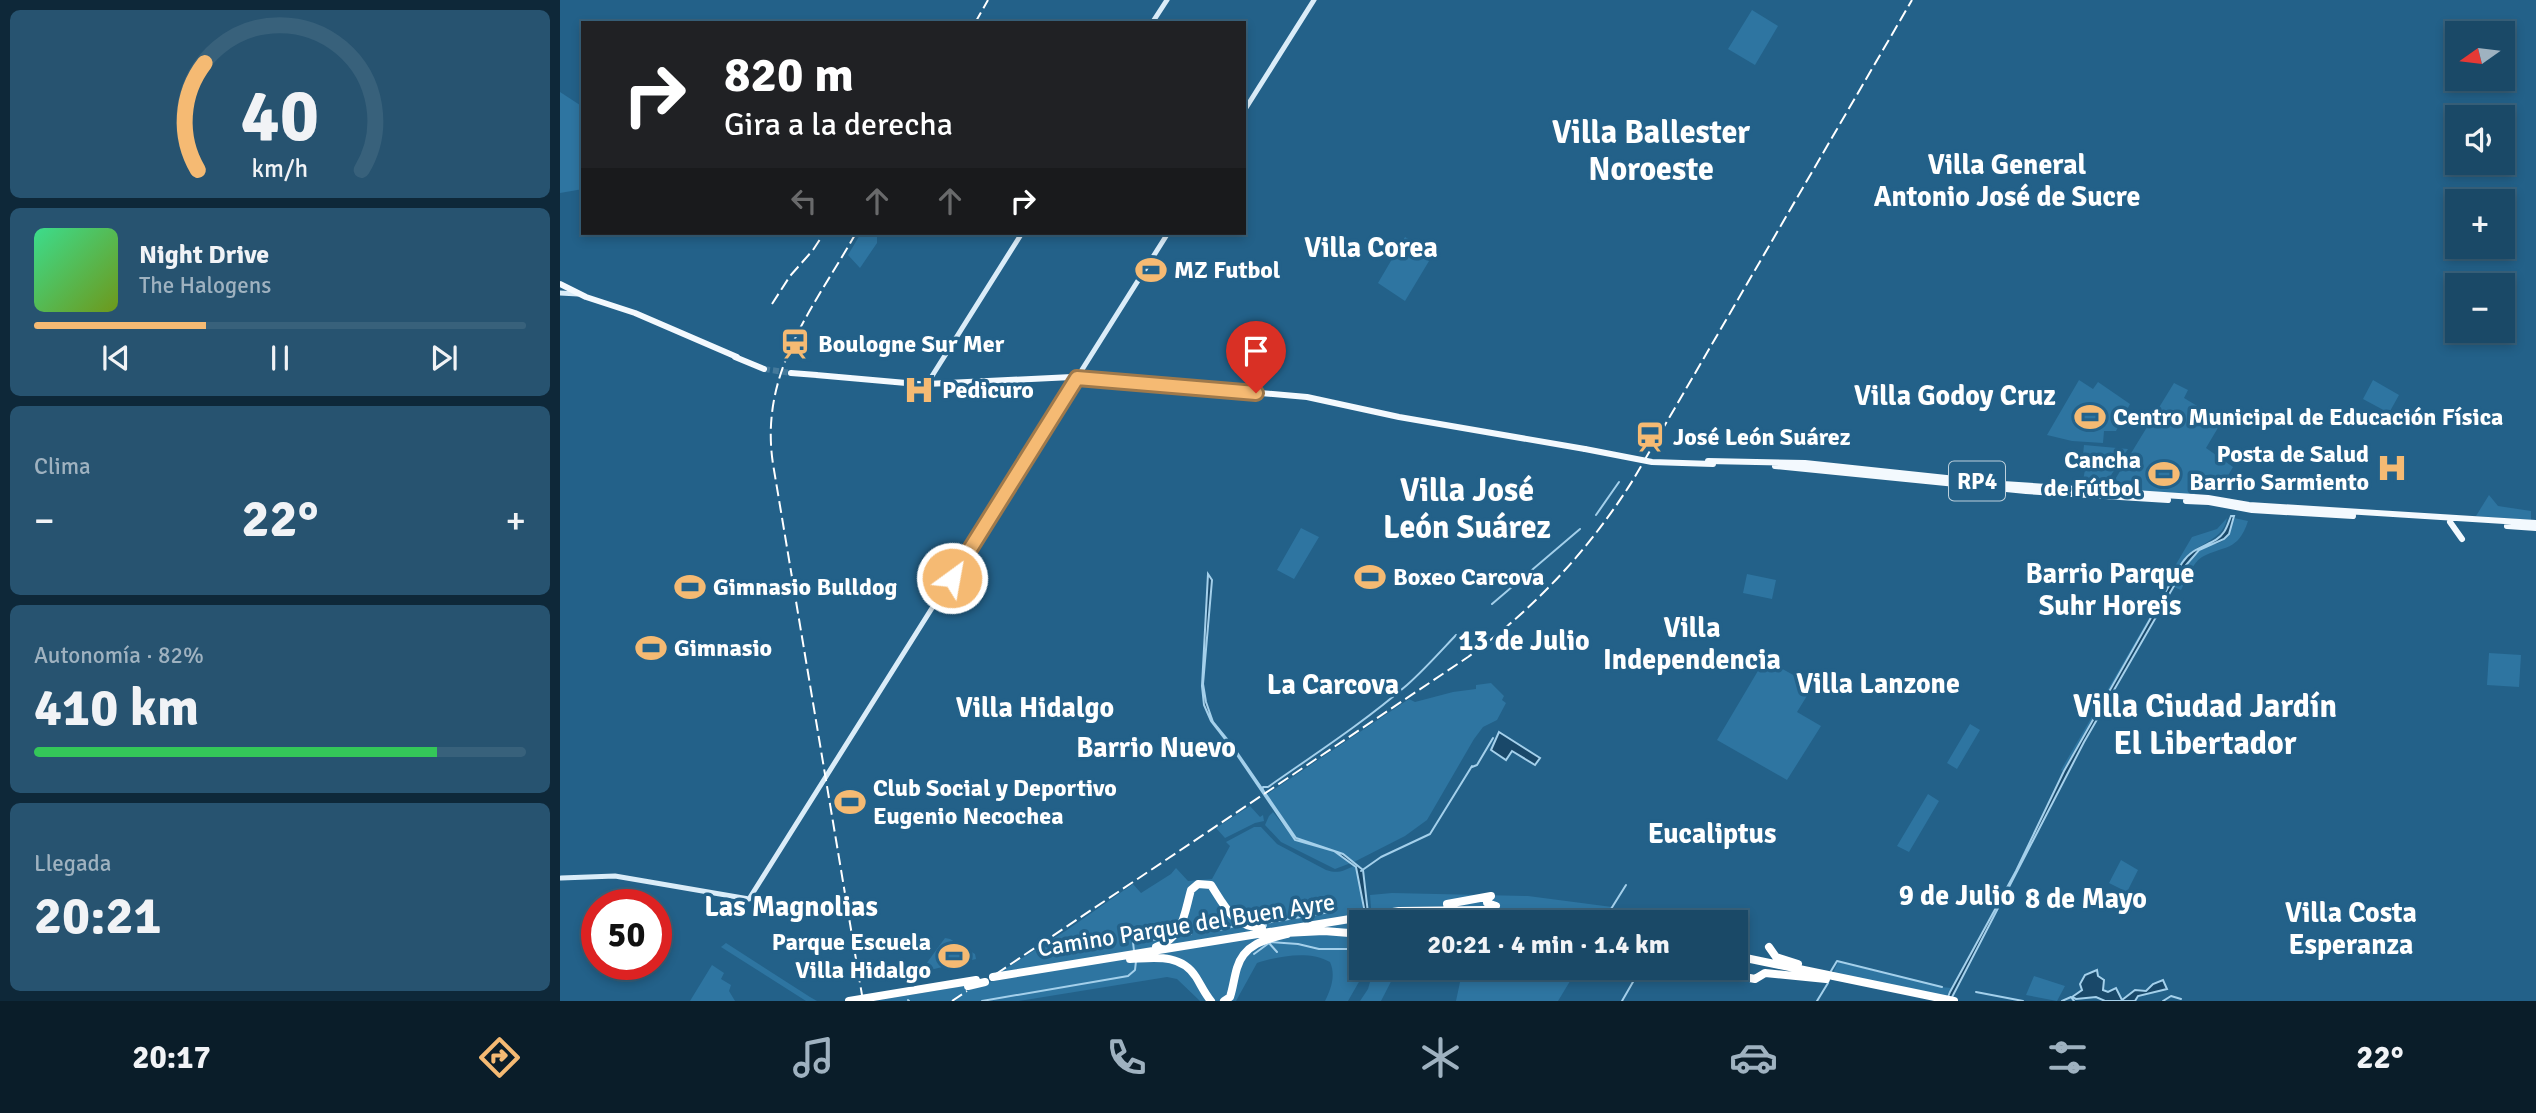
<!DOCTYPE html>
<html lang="es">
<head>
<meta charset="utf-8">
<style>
	body { margin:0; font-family:Signika,sans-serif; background:#275370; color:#f1f3f6; height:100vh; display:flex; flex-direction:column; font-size:26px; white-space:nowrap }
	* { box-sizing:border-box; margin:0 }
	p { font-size:23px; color:#9fb2c0 }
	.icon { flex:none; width:38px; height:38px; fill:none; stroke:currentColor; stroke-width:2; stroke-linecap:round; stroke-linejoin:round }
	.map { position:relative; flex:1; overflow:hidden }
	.side { display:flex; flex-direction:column; gap:10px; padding:10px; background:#0e2839; width:560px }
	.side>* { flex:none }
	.guide { position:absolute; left:21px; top:21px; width:665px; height:214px; border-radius:0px; box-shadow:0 4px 10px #0003,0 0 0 2px #38617b; background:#202124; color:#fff; overflow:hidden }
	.needle { width:46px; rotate:256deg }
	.controls { position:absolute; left:1885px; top:21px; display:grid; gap:14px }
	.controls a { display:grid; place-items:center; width:70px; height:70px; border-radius:0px; background:#1a4967; box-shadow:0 4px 10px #0003,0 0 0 2px #38617b; font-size:35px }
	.speed { position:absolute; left:21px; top:889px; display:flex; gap:14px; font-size:35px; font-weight:700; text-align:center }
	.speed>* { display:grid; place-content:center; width:91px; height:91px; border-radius:50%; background:#1a4967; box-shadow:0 4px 10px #0003,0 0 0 2px #38617b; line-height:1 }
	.speed .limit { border:10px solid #d22; background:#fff; color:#111 }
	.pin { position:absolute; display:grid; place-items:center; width:60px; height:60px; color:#fff; margin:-72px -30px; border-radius:50% 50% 50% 0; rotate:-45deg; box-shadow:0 0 7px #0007 }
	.pin .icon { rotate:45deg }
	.me { position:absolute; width:77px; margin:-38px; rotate:32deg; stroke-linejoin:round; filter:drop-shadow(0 0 5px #0008) }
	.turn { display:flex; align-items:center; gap:24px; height:147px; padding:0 28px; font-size:32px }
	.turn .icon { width:91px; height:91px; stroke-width:2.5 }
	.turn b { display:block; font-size:49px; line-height:60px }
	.lanes { display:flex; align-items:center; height:66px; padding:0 28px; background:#0003; justify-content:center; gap:35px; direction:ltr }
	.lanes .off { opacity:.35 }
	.big { font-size:52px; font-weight:700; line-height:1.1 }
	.side .card { flex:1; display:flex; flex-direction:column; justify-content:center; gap:10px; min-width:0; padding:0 24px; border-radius:10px; background:#275370 }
	.side .dial { align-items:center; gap:0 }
	.dial svg { height:182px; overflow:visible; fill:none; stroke:#38617b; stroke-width:7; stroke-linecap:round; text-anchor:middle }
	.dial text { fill:#f1f3f6; stroke:none }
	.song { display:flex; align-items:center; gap:21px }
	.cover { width:84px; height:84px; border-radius:10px; background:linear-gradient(135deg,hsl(150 70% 55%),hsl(80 70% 35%)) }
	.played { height:7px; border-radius:4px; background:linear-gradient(90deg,#f5ba73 35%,#38617b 35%) }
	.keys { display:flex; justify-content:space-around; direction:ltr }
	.heat { display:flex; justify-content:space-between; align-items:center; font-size:38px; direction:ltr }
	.charge { height:10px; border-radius:5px; background:linear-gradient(90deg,#34c759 82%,#38617b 0) }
	.trip { position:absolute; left:789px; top:910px; width:399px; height:70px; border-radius:0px; background:#1a4967; box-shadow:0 4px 10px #0003,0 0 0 2px #38617b; font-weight:700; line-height:70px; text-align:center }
	.dock { display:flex; height:112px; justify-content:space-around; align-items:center; background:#0a1d29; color:#9fb2c0 }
	.dock .icon { width:49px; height:49px }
	.dock .on { color:#f5ba73 }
	.dock b { font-size:32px; color:#f1f3f6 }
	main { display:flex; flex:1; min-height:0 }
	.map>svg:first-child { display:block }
</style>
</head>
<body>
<main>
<section class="side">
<div class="card dial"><svg viewBox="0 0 100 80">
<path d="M14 69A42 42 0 1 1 86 69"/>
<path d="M14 69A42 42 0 0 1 17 22" stroke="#f5ba73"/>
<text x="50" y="56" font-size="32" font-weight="700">40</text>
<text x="50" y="72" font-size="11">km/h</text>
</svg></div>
<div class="card">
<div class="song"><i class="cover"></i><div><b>Night Drive</b><p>The Halogens</p></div></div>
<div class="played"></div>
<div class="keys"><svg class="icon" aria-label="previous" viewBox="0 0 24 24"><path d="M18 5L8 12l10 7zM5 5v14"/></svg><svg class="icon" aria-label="pause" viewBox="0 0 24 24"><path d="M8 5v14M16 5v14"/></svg><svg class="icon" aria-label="next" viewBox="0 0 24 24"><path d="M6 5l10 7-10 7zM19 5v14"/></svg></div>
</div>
<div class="card"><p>Clima</p>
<div class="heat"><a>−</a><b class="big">22°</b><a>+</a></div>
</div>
<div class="card"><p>Autonomía · 82%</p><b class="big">410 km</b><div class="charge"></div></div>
<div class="card"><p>Llegada</p><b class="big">20:21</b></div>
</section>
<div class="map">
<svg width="1976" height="1001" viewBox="0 0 1976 1001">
	<rect width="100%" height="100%" fill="#236189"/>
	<!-- green -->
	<path fill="#2e75a1" d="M 1192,10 L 1218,26 L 1195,65 L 1168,49 Z
		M 0,92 L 23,107 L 23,189 L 0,193 Z
		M 301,233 L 317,233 L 317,243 L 300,268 L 288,255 Z
		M 845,237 L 864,248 L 860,256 L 869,261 L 845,301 L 818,283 Z
		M 1519,380 L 1533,389 L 1538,382 L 1570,404 L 1556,431 L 1544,431 L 1543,443 L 1512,441 L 1487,435 Z
		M 1813,380 L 1839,395 L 1829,413 L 1803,399 Z
		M 1614,383 L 1628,390 L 1624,398 L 1662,421 L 1646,448 L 1673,467 L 1662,486 L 1652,482 L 1636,481 L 1635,495 L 1553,490 L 1551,486 Z
		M 1524,445 L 1568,449 L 1544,486 L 1522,485 L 1526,465 L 1522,464 Z
		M 1929,495 L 1938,506 L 1971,511 L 1971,520 L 1916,516 Z
		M 1667,518 C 1663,542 1637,542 1623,560 L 1503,771 L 1501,770 L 1588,620 L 1607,585 L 1608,578 L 1632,537 L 1657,529 Z
		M 1674,518 L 1688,521 C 1678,552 1664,545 1642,557 C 1632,563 1626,581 1621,590 L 1614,587 C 1620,577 1626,561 1635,553 C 1657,536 1664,555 1674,518 Z
		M 741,528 L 759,537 L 734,579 L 717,570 Z
		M 1187,574 L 1216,580 L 1212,599 L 1183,593 Z
		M 1929,653 L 1961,655 L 1959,687 L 1927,685 Z
		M 1203,658 L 1253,686 L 1237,712 L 1261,726 L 1227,780 L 1157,740 L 1202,664 Z
		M 931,683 L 944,696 L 942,700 L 946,703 L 937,720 L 923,727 L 914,739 L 867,820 L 845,836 L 794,862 L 774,850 L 791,863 L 775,869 L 721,842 L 705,825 L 709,816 L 713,812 L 735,840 L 768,850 L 736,838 L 706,795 L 849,699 L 855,702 L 893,692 L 916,689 L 916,685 Z
		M 1410,724 L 1420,730 L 1397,769 L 1387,763 Z
		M 1368,794 L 1379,801 L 1349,852 L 1337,846 Z
		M 690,806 L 700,817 L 703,815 L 704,821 L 695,823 L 665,838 L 656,828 Z
		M 694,827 L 701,827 L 717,844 L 766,870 C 778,874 783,871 794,866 L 798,870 L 802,899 L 803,916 L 799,934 L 802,968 L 804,968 L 804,973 L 788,1001 L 765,1001 C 771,989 776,975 770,962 C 750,950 718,956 697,963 L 676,1001 L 640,1001 L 617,979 L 607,977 L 459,1001 L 314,1001 L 470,975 L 437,974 L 507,930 L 573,884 L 581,893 L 611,874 L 616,868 L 628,881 L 652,879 L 670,846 L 666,842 Z
		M 1561,860 L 1578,870 L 1567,892 L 1549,883 Z
		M 832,893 L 968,896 L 1052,907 L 1046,918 L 1049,922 L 812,922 L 810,895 Z
		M 385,938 L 390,939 L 415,954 L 416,959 L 370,970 L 366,964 Z
		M 166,943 L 250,997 L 257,1001 L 246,1001 L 161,947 Z
		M 1278,962 L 1381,987 L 1391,988 L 1386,997 L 1273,973 Z
		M 152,965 L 164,973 L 161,979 L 171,985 L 169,991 L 175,1001 L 130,1001 Z
		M 814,968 L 838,968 L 821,1001 L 800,1001 L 808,989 Z
		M 881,968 L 1018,968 L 998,1001 L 896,1001 L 900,982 L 893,980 L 895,969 Z
		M 1474,976 L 1505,986 L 1497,1001 L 1466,995 Z"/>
	<!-- water -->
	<path fill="#194869" stroke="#a4d0eb" stroke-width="2" d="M 1671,516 L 1674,516 L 1669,534 L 1664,539 L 1639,550 L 1626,565 L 1524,742 L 1390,1001 L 1388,997 L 1390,992 L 1456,871 L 1504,771 L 1622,563 C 1634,544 1655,546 1664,532 C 1667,528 1669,521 1671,516 Z
		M 648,574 L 652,580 L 643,684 L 646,702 L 653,722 L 672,745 L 736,838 L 783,854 L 803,870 L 809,922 L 804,922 L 805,913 L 796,867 L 774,851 L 735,840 L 675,752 L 651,721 L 644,705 L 642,686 Z
		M 939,732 L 980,758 L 975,765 L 952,751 L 946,760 L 931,750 Z
		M 1537,970 L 1538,976 L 1544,980 L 1543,990 L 1548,992 L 1556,988 L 1562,1000 L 1575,990 L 1586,991 L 1593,984 L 1603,980 L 1607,989 L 1578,996 L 1575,1001 L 1545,1001 L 1536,997 L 1516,999 L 1512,997 L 1522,990 L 1520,984 L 1525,975 Z"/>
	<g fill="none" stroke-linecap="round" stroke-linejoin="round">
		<!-- stream -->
		<path stroke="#a4d0eb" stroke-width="2" d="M 1036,515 L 1059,482
			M 932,604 L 1020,529
			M 912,767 L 917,765 L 933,738
			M 702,791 L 703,787 L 708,787 C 755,754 803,723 847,685 C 864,670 880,652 896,635
			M 801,871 L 821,857 L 870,834 L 912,766
			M 686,920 L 705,922 L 706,926
			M 1049,922 L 1046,917 L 1066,885
			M 706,923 L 770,912
			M 659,930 L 679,925
			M 619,935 L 631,934
			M 709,942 L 738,944 L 759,949 L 792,949
			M 795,948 L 802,947
			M 574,951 L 573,942 L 601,939 L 614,931
			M 694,954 L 709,943 L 717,952
			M 1271,971 L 1277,961 L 1382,987
			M 1416,992 L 1463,1001
			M 348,1000 L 349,1001
			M 422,1001 L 568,976 L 575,970 L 576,961
			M 1062,1001 L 1081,968
			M 1257,1001 L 1268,983
			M 1502,1001 L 1511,997 L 1514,1001
			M 1603,1001 L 1611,996 L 1621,999"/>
		<!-- primary-tunnel -->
		<path stroke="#44799b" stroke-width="6" stroke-dasharray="6 3" stroke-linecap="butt" d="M 204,369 L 231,373"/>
		<!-- secondary -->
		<path stroke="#daecf8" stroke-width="5" d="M 592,23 L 607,0
			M 684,111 L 754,0
			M 0,293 L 18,294
			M 367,384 L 462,233
			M 1,878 L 55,876 L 189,899 L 608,233"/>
		<!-- primary -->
		<path stroke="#f3f9fe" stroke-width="6" d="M 0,284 L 26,297 L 75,313 L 177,357
			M 175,357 L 204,369
			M 231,373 L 257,375
			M 256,375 L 369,385
			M 367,384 L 512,377 L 747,397 L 839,417 L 1025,449
			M 1148,461 L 1245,463 L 1443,484 L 1648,498 L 1689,505 L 1976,523
			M 1215,466 L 1466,491 L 1608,500
			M 1626,501 L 1649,502 L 1692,510 L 1793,516
			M 1890,522 L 1902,539
			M 1947,526 L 1976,528"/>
		<!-- highway -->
		<path stroke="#fff" stroke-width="8" d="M 887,904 L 931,896 L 927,899 L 927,903 L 936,906
			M 724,933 L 764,931 L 802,934
			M 596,947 C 624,937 624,914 631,890 L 638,884 L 651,885 C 665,907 674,927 702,928
			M 1209,947 L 1216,957 L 1238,964
			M 1176,956 L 1394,1001
			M 570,959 C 594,958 621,953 636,977 C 641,985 645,994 651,1001
			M 1179,976 L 1195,979 L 1205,973 L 1266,979
			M 433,977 L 839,911 L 924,910 L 1012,922
			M 289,1001 L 416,980
			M 664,1001 L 670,997 C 673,988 674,978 677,968 C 684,944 706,939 727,934"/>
		<!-- rail -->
		<path stroke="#fff" stroke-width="2" stroke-dasharray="12 5" stroke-linecap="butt" d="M 415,23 L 428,0
			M 296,233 C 253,309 199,372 213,464 L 303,1001
			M 212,304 L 230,276 L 253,250 L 264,233
			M 436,974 L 908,657 C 975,608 1029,550 1073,480 L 1352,0
			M 392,1001 L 407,991"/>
		<!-- primary-bridge -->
		<path stroke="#f3f9fe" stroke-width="6" d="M 1025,449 L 1092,462 L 1153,464"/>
		<!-- highway-bridge -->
		<path stroke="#fff" stroke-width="8" d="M 408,986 L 425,982"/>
	</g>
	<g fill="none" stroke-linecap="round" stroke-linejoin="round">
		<!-- route casing -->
		<g stroke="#9f794b" stroke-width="18">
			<path id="route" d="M 392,578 L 517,378 L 696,393"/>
		</g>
		<!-- route -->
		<use href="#route" stroke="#f5ba73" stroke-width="12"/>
	</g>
	<!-- icons -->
	<defs>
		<g id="stadium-bare" transform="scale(2.415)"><path d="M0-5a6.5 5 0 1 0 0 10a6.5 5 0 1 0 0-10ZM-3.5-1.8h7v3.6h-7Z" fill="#f5ba73" stroke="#236189" stroke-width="2.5" paint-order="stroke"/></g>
		<g id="station-bare" transform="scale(2.415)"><path d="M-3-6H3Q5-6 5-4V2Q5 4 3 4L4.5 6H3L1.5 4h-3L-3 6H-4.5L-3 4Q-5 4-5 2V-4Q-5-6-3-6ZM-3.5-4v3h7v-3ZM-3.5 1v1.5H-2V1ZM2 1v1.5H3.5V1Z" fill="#f5ba73" stroke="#236189" stroke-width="2.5" paint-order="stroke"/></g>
		<g id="hospital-bare" transform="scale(2.415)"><path d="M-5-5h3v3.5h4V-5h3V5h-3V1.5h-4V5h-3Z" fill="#f5ba73" stroke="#236189" stroke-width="2.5" paint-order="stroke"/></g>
	</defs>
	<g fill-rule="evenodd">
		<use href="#stadium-bare" x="591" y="270"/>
		<use href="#station-bare" x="235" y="344"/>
		<use href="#hospital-bare" x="359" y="390"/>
		<use href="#stadium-bare" x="1530" y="417"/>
		<use href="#station-bare" x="1090" y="437"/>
		<use href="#hospital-bare" x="1832" y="468"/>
		<use href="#stadium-bare" x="1604" y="474"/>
		<use href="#stadium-bare" x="810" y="577"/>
		<use href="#stadium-bare" x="130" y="587"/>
		<use href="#stadium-bare" x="91" y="648"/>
		<use href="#stadium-bare" x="290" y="802"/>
		<use href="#stadium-bare" x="394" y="956"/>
	</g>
	<g text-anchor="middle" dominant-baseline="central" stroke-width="7" stroke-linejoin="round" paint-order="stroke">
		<!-- shield labels -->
		<rect fill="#236189" stroke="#bdd0dc" stroke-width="2" x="1389" y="461.5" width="56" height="39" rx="5"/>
		<g font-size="23" font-weight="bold" fill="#fff">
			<text x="1417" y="481">RP4</text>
		</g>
		<!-- poi labels -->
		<g font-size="24" font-weight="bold" fill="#fff" stroke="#236189" text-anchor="start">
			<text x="614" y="270">MZ Futbol</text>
			<text x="258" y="344">Boulogne Sur Mer</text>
			<text x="382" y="390">Pedicuro</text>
			<text x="1553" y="417">Centro Municipal de Educación Física</text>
			<text x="1113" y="437">José León Suárez</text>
			<text x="1809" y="454" text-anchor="end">Posta de Salud<tspan x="1809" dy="28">Barrio Sarmiento</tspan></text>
			<text x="1581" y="460" text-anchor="end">Cancha<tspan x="1581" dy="28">de Fútbol</tspan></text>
			<text x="833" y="577">Boxeo Carcova</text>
			<text x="153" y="587">Gimnasio Bulldog</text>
			<text x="114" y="648">Gimnasio</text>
			<text x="313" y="788">Club Social y Deportivo<tspan x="313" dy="28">Eugenio Necochea</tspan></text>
			<text x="371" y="942" text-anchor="end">Parque Escuela<tspan x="371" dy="28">Villa Hidalgo</tspan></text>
		</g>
		<!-- street labels -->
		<g font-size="24" fill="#fff" stroke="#236189">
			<text transform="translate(626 925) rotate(-9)">Camino Parque del Buen Ayre</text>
		</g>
		<!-- quarter labels -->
		<g font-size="28" font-weight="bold" fill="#fff" stroke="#236189">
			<text x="1447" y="165">Villa General<tspan x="1447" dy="32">Antonio José de Sucre</tspan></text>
			<text x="811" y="248">Villa Corea</text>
			<text x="1395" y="396">Villa Godoy Cruz</text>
			<text x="1550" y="574">Barrio Parque<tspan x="1550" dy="32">Suhr Horeis</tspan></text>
			<text x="1132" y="628">Villa<tspan x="1132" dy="32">Independencia</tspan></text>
			<text x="964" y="641">13 de Julio</text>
			<text x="1318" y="684">Villa Lanzone</text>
			<text x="773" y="685">La Carcova</text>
			<text x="475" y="708">Villa Hidalgo</text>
			<text x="596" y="748">Barrio Nuevo</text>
			<text x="1152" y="834">Eucaliptus</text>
			<text x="1397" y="896">9 de Julio</text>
			<text x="1526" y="899">8 de Mayo</text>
			<text x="231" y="907">Las Magnolias</text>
			<text x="1791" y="913">Villa Costa<tspan x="1791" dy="32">Esperanza</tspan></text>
		</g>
		<!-- district labels -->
		<g font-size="32" font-weight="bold" fill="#fff" stroke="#236189">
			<text x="1091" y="132">Villa Ballester<tspan x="1091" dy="37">Noroeste</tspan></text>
			<text x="907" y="490">Villa José<tspan x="907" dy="37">León Suárez</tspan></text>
			<text x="1645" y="706">Villa Ciudad Jardín<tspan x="1645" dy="37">El Libertador</tspan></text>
		</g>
	</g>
</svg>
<div class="controls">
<a><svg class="needle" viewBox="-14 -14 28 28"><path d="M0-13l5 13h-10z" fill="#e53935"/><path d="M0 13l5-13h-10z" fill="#9fb2c0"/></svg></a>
<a><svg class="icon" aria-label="sound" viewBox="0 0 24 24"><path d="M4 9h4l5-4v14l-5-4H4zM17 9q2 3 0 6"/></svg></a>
<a>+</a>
<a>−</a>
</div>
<div class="speed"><div class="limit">50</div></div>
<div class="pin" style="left:696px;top:393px;background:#d93025"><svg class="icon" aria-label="arrive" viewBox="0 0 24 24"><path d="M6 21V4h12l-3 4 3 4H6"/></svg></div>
<svg class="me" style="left:392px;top:578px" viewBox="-20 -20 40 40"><circle r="17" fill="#f5ba73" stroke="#fff" stroke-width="3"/><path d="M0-11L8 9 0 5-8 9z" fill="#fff"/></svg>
<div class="trip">20:21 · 4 min · 1.4 km</div>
<div class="guide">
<div class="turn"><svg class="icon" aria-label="right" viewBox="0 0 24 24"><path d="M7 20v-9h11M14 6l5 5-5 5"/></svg><div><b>820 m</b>Gira a la derecha</div></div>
<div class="lanes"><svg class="icon off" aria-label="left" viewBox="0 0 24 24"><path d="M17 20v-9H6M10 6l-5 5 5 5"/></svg><svg class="icon off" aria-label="ahead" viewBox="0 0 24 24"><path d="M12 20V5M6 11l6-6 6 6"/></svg><svg class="icon off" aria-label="ahead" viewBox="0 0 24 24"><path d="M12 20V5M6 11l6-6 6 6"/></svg><svg class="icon" aria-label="right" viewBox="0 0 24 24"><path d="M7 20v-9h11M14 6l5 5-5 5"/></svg></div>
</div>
</div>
</main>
<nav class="dock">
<b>20:17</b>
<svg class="icon on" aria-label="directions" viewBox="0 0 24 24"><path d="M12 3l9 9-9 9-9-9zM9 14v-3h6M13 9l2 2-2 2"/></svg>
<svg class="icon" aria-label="music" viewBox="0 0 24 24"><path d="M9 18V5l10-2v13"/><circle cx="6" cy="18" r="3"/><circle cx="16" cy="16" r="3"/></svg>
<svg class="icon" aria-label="phone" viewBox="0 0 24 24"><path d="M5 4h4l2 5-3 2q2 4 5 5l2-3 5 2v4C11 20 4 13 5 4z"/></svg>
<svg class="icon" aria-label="climate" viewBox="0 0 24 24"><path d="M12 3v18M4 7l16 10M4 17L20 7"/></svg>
<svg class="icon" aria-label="car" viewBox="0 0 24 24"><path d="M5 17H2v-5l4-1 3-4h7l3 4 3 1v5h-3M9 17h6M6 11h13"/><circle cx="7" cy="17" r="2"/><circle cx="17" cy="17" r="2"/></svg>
<svg class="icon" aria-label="filters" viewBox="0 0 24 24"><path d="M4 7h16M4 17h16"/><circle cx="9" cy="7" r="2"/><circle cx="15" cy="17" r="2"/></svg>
<b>22°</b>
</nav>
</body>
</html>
